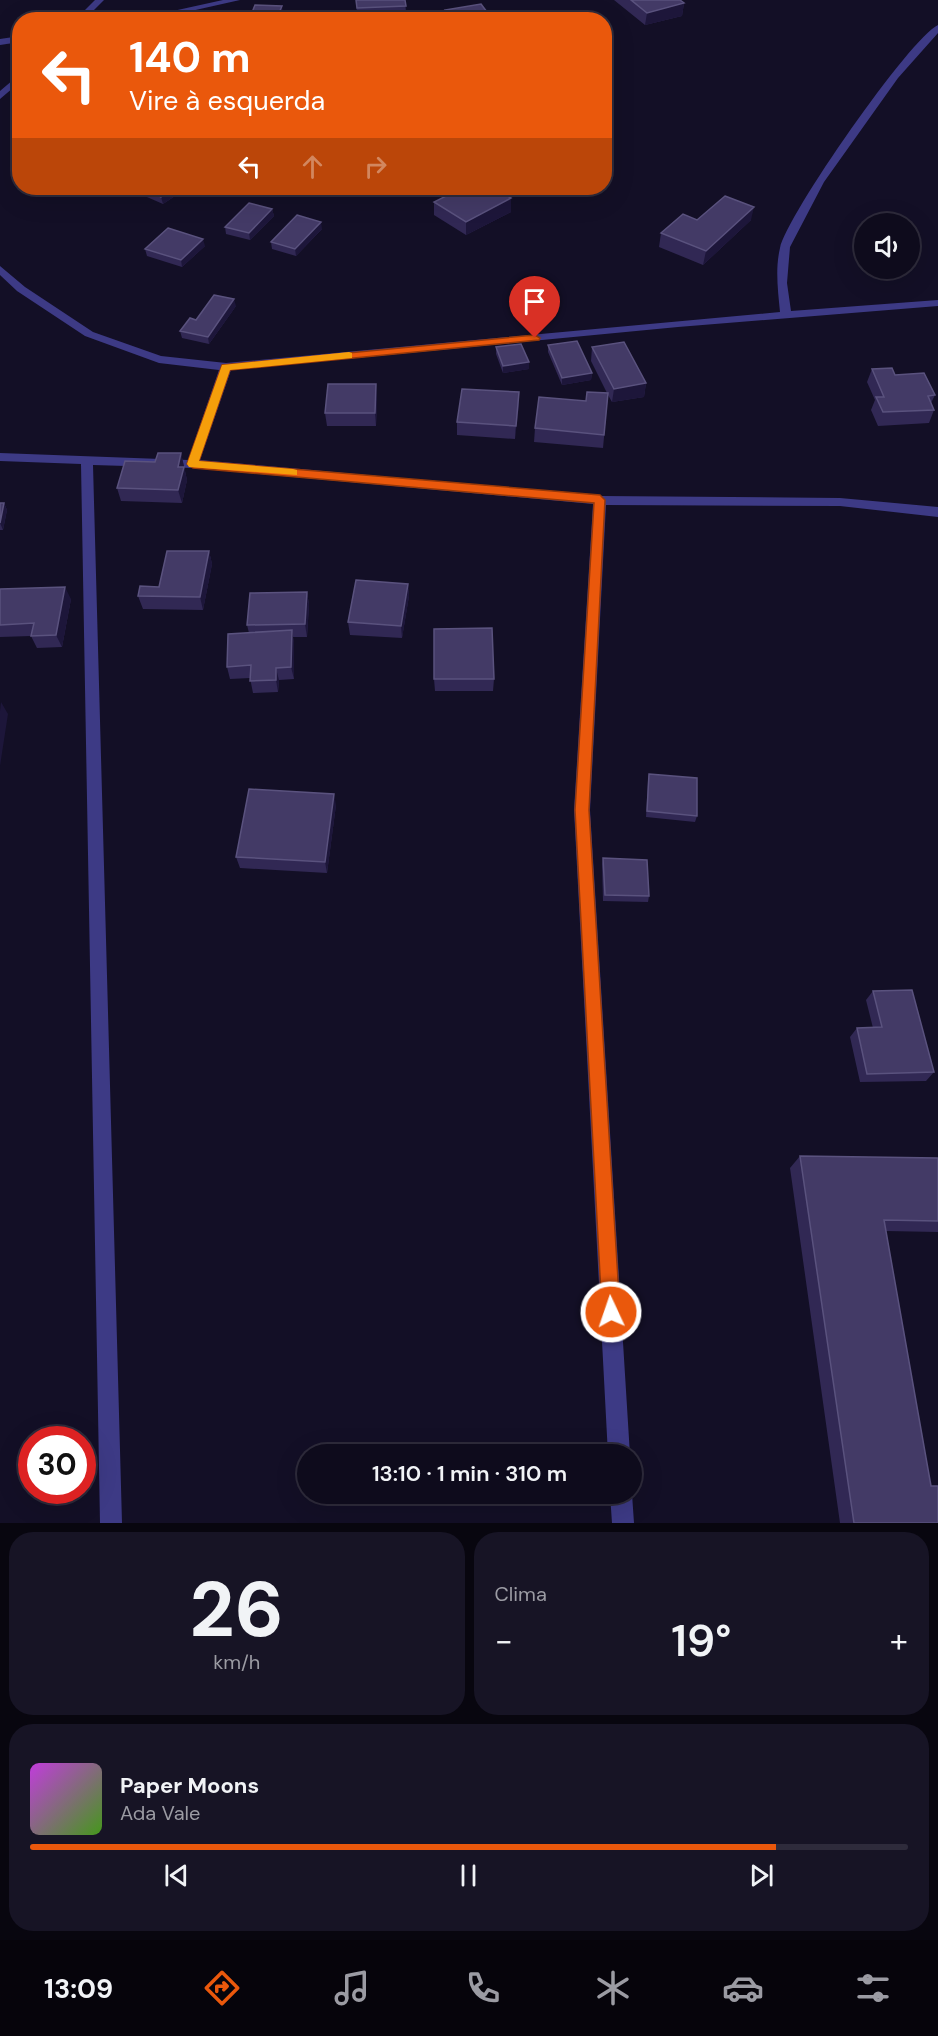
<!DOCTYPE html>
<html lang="pt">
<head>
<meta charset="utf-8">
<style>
	body { margin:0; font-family:"DM Sans",sans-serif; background:#171425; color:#f1f3f6; height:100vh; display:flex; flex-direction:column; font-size:22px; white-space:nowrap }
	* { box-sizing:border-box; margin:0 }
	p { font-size:20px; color:#9b9ba3 }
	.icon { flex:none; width:33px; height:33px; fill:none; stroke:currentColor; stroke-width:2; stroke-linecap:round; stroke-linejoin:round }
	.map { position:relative; height:1523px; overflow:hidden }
	.drawer { display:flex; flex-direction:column; gap:9px; padding:9px; background:#08060f; flex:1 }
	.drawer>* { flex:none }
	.top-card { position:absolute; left:12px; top:12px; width:600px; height:183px; border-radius:24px; box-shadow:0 6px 24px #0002,0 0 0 2px #2e2b3b; background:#ea580c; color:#fff; overflow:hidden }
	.tools { position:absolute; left:854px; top:213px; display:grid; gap:12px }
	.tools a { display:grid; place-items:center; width:66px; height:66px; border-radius:50%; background:#0e0b1c; box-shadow:0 6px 24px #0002,0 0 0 2px #2e2b3b; font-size:30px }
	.speed { position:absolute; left:18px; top:1426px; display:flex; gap:12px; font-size:30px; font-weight:700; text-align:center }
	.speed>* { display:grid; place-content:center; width:78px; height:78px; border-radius:50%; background:#0e0b1c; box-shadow:0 6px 24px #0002,0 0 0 2px #2e2b3b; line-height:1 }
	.speed .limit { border:9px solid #d22; background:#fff; color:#111 }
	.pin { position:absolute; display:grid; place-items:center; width:51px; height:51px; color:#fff; margin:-62px -26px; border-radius:50% 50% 50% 0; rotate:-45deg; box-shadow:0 0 6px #0007 }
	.pin .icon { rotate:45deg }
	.me { position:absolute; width:66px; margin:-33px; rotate:357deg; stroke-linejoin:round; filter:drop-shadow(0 0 4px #0008) }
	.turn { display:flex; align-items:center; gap:21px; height:126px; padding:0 18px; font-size:27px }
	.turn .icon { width:78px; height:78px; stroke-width:2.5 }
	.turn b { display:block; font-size:42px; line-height:51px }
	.lanes { display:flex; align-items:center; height:57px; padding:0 18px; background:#0003; justify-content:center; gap:30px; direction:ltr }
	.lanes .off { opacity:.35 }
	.big { font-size:45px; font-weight:600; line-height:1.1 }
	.drawer .tile { flex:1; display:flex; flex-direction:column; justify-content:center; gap:9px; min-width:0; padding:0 21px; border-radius:24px; background:#171425 }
	.drawer .dial { align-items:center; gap:0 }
	.dial b { font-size:78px; line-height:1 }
	.song { display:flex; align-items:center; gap:18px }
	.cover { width:72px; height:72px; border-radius:9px; background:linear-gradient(135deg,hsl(290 70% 55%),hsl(100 70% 35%)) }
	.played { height:6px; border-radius:3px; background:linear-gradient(90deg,#ea580c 85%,#2e2b3b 85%) }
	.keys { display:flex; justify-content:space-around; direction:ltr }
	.heat { display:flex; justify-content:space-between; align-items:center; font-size:33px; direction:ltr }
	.drawer .tiles { flex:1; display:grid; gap:9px; grid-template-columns:1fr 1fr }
	.tile:last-child { grid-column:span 2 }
	.trip { position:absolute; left:297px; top:1444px; width:345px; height:60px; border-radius:30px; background:#0e0b1c; box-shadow:0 6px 24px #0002,0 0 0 2px #2e2b3b; font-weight:600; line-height:60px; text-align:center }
	.dock { display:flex; height:96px; justify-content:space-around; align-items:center; background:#06040b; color:#9b9ba3 }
	.dock .icon { width:42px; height:42px }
	.dock .selected { color:#ea580c }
	.dock b { font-size:27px; color:#f1f3f6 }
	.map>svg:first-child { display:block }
</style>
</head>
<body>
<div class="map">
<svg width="938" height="1523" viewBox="0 0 938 1523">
	<rect width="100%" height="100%" fill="#130f26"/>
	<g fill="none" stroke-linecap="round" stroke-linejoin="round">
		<!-- minor -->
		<path fill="#3d3a85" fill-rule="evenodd" d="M 95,0 L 104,0 L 84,20 L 75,20 Z
			M 223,0 L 240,0 L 151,20 L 132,20 Z
			M 938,25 L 938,33 L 898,78 L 824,182 L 790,247 L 787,283 L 791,311 L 938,300 L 938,306 L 678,327 L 231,370 L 200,460 L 600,496 L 840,498 L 938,507 L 938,517 L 840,506 L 606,505 L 590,810 L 630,1455 L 608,1455 L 574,810 L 593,504 L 193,468 L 93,465 L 122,1523 L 100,1523 L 81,464 L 0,461 L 0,453 L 188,460 L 219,370 L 159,363 L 85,336 L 17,291 L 0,275 L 0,266 L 25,287 L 93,332 L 161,356 L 226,363 L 780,312 C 778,291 775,269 780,248 C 787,215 910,38 938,25 Z
			M 20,36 L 20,42 L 0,45 L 0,39 Z
			M 20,74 L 20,82 L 0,99 L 0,91 Z
			M 610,1494 L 632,1494 L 634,1523 L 612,1523 Z"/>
	</g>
	<!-- wall -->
	<path fill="#312854" d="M 356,0 L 405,0 L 406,12 L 357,14 Z
		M 614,0 L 680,0 L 684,3 L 682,16 L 645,25 Z
		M 445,10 L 493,20 L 445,20 Z
		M 139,188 L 181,192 L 163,204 L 140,194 Z
		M 511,198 L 511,212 L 466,235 L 434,215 L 434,202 Z
		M 272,209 L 274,216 L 250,240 L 226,234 L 225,227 Z
		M 697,220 L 751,220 L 703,265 L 659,247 L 661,233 Z
		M 322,229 L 296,256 L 272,249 L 271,242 Z
		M 205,246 L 182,267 L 147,256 L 145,249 Z
		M 236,306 L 209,344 L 182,338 L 180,331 L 196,320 Z
		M 548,345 L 592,373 L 591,380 L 562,385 L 548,352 Z
		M 496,347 L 529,369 L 503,373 L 496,354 Z
		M 592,347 L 646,383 L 644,397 L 612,402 L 608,395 L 603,448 L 534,442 L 535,428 L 586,401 L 607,393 L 591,361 Z
		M 872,369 L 935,395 L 931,403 L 934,410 L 929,423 L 878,426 L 871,410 L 875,400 L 867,382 Z
		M 519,392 L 515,439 L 457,435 L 457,422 Z
		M 377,397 L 376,426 L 327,426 L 325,413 Z
		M 181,453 L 187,480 L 182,503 L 121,501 L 117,488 L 155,462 Z
		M 0,503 L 4,503 L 7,510 L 3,530 L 0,530 Z
		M 209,551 L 212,564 L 203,610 L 143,609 L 138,596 L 159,587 Z
		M 408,584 L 409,596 L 402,638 L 350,635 L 348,622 Z
		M 0,589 L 71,599 L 62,647 L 37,648 L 31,636 L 0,637 Z
		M 307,592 L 309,605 L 307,637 L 293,637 L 294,643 L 294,679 L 279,680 L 278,692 L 253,693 L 250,678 L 230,679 L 227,667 L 249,633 L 247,625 Z
		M 434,679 L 494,679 L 493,691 L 435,691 Z
		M 649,774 L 697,816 L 695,822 L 646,817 L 648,780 Z
		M 336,805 L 327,873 L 240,868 L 236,857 Z
		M 603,858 L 649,896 L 648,902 L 603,901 L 602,864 Z
		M 873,991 L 934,1072 L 926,1081 L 860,1082 L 850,1037 L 857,1028 L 873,1028 L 866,1000 Z
		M 800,1156 L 938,1158 L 938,1232 L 886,1231 L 931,1486 L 938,1523 L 840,1523 L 790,1168 Z"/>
	<!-- shaded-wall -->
	<path fill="#1d163a" d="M 684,3 L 682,16 L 645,25 L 647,13 Z
		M 282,6 L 283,13 L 280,20 L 276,20 Z
		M 175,188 L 180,188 L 181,192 L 163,204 L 161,197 Z
		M 511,198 L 511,212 L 466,235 L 466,222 Z
		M 754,207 L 751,220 L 703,265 L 706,251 Z
		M 272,209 L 274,216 L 250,240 L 249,233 Z
		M 321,222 L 322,229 L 296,256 L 295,249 Z
		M 203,239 L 205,246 L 182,267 L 181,260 Z
		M 234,299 L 236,306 L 209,344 L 208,337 Z
		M 529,362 L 529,369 L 503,373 L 503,366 Z
		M 592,373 L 591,380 L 562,385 L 562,378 Z
		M 646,383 L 644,397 L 612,402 L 614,389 Z
		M 376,384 L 377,397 L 376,426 L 375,413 Z
		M 519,392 L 519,406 L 515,439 L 516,426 Z
		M 181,453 L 187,480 L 182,503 L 178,490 L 178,467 Z
		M 4,503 L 7,510 L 3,530 L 0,523 Z
		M 209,551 L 212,564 L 203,610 L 200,597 Z
		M 408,584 L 409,596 L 402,638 L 401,626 Z
		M 65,587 L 71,599 L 62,647 L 56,635 Z
		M 307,592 L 309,605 L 307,637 L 305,624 Z
		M 292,630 L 294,643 L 294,679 L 291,667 Z
		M 276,668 L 279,680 L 278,692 L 276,680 Z
		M 1,702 L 8,714 L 0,766 L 0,711 Z
		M 334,794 L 336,805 L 327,873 L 325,862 Z"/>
	<!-- building -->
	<path fill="#433a66" stroke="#5a527e" stroke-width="1.5" d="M 356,0 L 405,0 L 406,6 L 357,8 Z
		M 631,0 L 680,0 L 684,3 L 647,13 Z
		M 481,4 L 493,20 L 452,20 L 445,10 Z
		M 255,5 L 282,6 L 276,20 L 249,20 Z
		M 140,188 L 175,188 L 161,197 Z
		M 462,188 L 494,188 L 511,198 L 466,222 L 434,202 Z
		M 725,196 L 754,207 L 706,251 L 661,233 L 683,214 L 697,220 Z
		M 249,203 L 272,209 L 249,233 L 225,227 Z
		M 297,215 L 321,222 L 295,249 L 271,242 Z
		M 168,228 L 203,239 L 181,260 L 145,249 Z
		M 214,295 L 234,299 L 208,337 L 180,331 L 190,318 L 196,320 Z
		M 577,341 L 592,373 L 562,378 L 548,345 Z
		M 624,342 L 646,383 L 614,389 L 592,347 Z
		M 521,344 L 529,362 L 503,366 L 496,347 Z
		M 892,368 L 895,375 L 924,373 L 935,395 L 928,396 L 934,410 L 883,412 L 876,397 L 884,397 L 872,369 Z
		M 328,384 L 376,384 L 375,413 L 325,413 Z
		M 462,389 L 519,392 L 516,426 L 457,422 Z
		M 587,392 L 608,393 L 604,435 L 535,428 L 539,397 L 586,401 Z
		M 158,453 L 181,453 L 178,467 L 184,467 L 178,490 L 117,488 L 125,461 L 155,462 Z
		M 0,503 L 4,503 L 0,523 Z
		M 167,551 L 209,551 L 200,597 L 138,596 L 140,586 L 159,587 Z
		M 356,580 L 408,584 L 401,626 L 348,622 Z
		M 65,587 L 56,635 L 31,636 L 34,623 L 0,625 L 0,589 Z
		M 307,592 L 305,624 L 247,625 L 250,593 Z
		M 492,628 L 494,679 L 434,679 L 434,629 Z
		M 292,630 L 291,667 L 276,668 L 276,680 L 250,681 L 251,665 L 227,667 L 228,634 Z
		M 649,774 L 697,778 L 697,816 L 647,811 Z
		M 249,789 L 334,794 L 325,862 L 236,857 Z
		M 603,858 L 647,860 L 649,896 L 605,895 Z
		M 912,990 L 934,1072 L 867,1074 L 857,1028 L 882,1027 L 873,991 Z
		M 800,1156 L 938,1158 L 938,1221 L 884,1220 L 931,1486 L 938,1486 L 938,1523 L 854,1523 Z"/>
	<!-- route -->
	<path fill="#ea580c" stroke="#983908" stroke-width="1.5" d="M 535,335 L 540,338 L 539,340 L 230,370 L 199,461 L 600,495 L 605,500 L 589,810 L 620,1312 L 617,1318 L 611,1321 L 604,1318 L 602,1312 L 575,810 L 594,503 L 193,468 L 187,464 L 222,365 Z"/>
	<!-- slow -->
	<path fill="#f59e0b" d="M 349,352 L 352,353 L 352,358 L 230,370 L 199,461 L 293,469 L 297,470 L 297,475 L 189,467 L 187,464 L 222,365 Z"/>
</svg>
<div class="tools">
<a><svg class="icon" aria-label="sound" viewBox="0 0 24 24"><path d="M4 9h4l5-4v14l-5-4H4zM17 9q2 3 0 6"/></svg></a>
</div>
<div class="speed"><div class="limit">30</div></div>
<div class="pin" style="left:535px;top:338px;background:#d93025"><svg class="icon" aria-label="arrive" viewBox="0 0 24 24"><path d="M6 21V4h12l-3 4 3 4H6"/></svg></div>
<svg class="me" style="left:611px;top:1312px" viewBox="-20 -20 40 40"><circle r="17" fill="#ea580c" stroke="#fff" stroke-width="3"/><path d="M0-11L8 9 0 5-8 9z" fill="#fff"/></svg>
<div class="trip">13:10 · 1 min · 310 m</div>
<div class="top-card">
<div class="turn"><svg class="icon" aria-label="left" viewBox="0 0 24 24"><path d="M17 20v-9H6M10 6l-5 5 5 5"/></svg><div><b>140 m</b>Vire à esquerda</div></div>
<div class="lanes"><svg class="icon" aria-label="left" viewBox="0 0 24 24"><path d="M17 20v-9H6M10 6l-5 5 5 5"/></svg><svg class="icon off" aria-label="ahead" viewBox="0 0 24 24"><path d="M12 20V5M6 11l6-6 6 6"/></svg><svg class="icon off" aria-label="right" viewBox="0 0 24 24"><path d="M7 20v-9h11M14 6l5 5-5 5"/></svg></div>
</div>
</div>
<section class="drawer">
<div class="tiles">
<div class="tile dial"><b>26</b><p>km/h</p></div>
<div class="tile"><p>Clima</p>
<div class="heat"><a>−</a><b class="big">19°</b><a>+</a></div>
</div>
<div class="tile">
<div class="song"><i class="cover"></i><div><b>Paper Moons</b><p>Ada Vale</p></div></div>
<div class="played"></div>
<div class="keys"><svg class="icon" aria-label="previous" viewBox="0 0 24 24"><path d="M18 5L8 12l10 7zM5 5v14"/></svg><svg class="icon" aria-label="pause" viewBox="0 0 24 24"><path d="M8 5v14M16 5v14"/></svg><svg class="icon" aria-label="next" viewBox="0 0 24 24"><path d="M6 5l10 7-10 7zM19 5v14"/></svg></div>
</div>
</div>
</section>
<nav class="dock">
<b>13:09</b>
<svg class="icon selected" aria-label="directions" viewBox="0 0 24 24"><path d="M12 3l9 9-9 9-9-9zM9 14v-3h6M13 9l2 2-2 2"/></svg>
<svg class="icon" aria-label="music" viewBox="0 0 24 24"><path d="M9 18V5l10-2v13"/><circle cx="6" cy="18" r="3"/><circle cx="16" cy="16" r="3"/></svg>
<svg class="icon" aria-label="phone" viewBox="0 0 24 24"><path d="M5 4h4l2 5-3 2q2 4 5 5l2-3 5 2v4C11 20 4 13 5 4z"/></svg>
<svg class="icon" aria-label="climate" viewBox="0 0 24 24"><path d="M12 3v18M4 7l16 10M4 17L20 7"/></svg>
<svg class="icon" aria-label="car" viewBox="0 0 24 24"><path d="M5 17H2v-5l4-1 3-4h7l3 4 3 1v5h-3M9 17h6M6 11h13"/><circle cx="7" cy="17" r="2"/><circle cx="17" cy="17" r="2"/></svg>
<svg class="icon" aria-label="filters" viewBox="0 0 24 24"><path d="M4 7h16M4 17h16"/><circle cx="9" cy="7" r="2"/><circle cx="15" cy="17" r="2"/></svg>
</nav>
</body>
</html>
